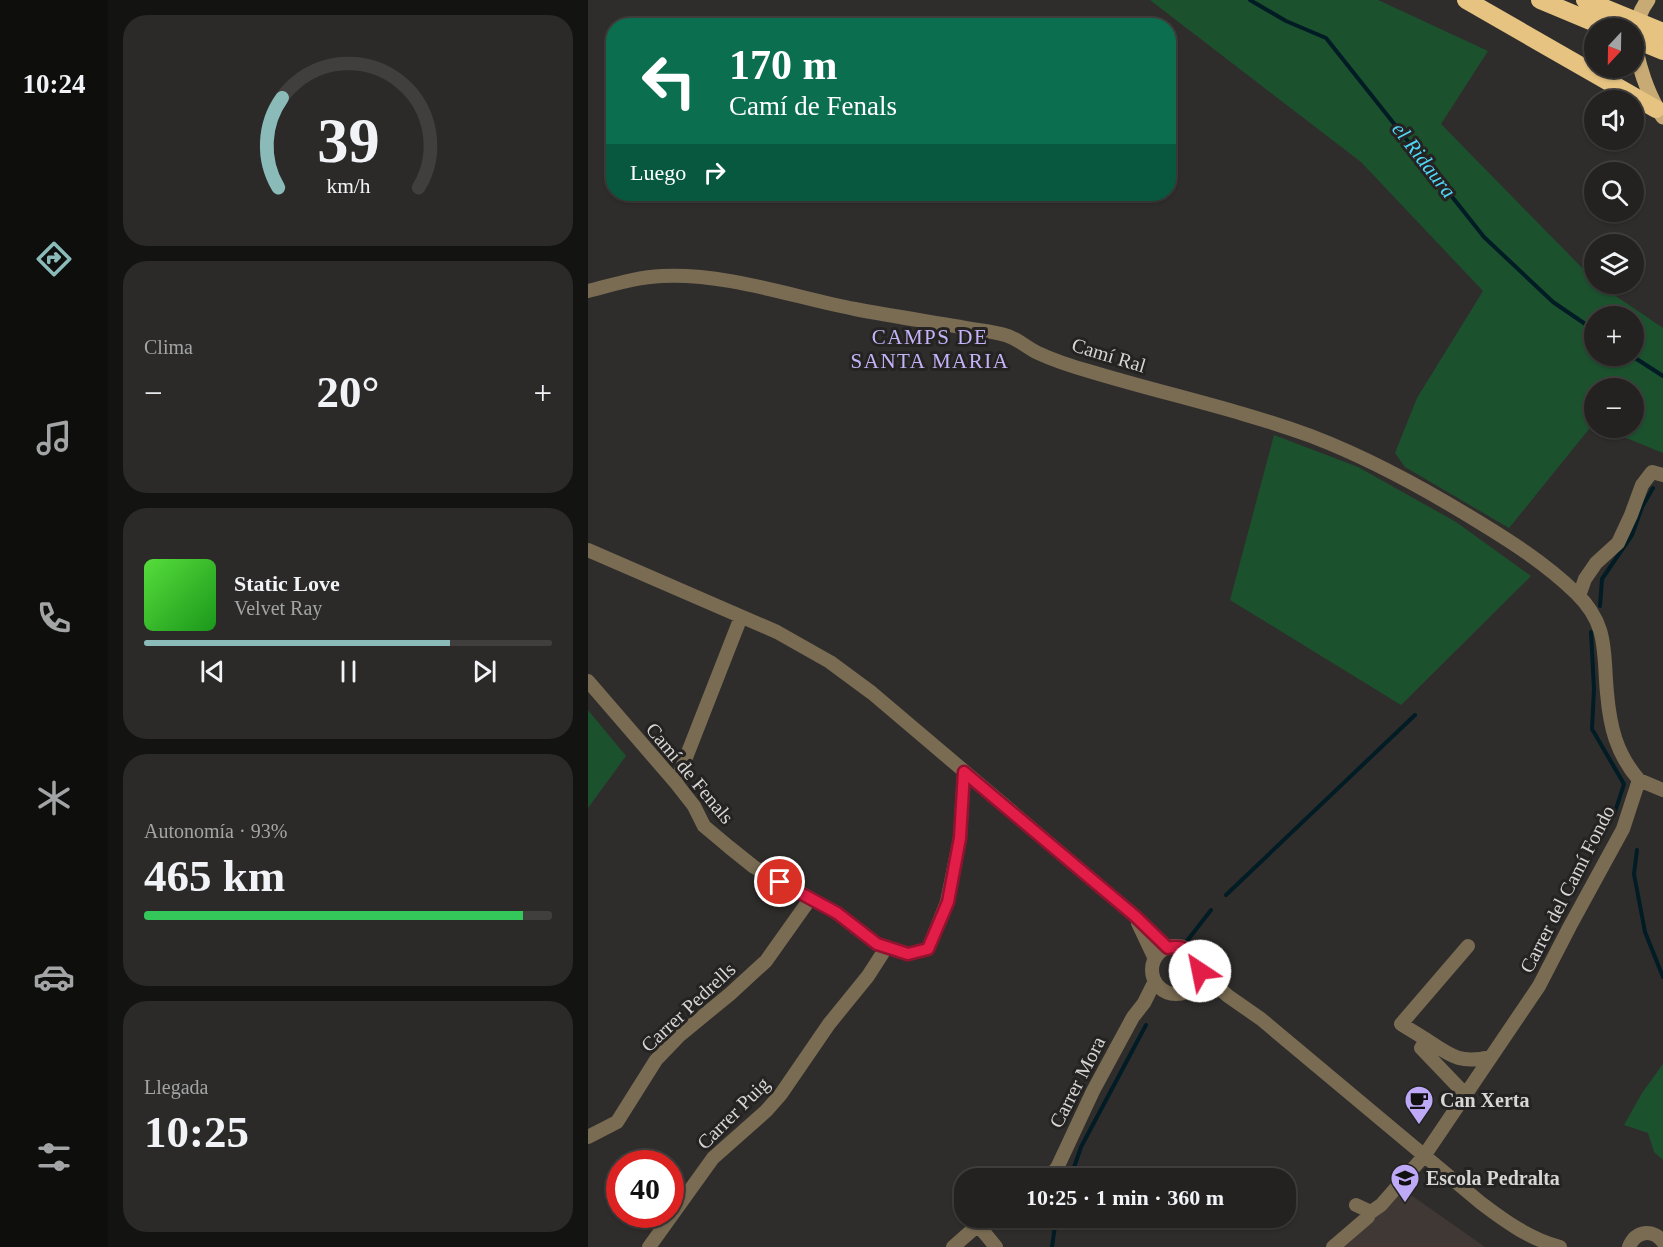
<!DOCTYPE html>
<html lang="es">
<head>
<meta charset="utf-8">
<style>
	body { margin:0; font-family:Georgia,serif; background:#2b2a29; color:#f1f3f6; height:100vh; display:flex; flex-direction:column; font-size:22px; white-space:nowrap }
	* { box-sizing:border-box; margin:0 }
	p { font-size:20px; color:#a3a4a5 }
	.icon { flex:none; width:33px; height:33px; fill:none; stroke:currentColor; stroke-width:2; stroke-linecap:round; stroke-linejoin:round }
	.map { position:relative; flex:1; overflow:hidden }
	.sheet { display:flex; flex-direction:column; gap:15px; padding:15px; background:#131312; width:480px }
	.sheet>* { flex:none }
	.top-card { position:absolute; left:18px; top:18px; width:570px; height:183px; border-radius:24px; box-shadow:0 2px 4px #0004,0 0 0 2px #403f3e; background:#0b6e4f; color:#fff; overflow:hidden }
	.needle { width:39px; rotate:202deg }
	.buttons { position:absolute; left:996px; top:18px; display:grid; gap:12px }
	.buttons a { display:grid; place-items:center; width:60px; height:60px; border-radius:50%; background:#232220; box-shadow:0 2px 4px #0004,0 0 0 2px #403f3e; font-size:30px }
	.speed { position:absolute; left:18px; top:1150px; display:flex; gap:12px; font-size:30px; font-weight:700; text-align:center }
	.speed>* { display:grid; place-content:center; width:78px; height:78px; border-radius:50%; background:#232220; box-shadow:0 2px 4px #0004,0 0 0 2px #403f3e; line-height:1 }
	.speed .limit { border:9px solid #d22; background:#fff; color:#111 }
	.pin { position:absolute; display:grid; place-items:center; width:51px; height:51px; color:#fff; margin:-26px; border:3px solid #fff; border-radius:50%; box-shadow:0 2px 6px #0007 }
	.me { position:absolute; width:66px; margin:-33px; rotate:326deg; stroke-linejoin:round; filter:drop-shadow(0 0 4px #0008) }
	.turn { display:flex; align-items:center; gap:21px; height:126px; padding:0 24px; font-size:27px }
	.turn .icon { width:78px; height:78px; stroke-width:2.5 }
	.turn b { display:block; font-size:42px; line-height:51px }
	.then { display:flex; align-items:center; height:57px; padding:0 24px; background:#0003; gap:12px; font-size:22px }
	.big { font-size:45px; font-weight:800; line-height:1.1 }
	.sheet .tile { flex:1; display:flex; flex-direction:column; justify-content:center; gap:9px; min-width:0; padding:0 21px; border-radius:24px; background:#2b2a29 }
	.sheet .dial { align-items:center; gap:0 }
	.dial svg { height:156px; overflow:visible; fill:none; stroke:#403f3e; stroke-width:7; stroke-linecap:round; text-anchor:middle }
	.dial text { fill:#f1f3f6; stroke:none }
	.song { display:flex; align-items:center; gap:18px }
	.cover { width:72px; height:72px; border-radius:9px; background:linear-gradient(135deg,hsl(110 70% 55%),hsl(120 70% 35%)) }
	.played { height:6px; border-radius:3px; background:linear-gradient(90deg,#8bbbb9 75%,#403f3e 75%) }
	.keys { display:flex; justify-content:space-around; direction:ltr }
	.heat { display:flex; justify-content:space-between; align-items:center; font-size:33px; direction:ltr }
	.charge { height:9px; border-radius:4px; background:linear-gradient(90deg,#34c759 93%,#403f3e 0) }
	.trip { position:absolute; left:366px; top:1168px; width:342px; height:60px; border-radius:24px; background:#232220; box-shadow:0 2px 4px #0004,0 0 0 2px #403f3e; font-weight:800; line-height:60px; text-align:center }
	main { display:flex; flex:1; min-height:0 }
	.tabs { display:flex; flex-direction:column; width:108px; justify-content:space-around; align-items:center; background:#0e0e0d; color:#a3a4a5 }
	.tabs .icon { width:42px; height:42px }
	.tabs .active { color:#8bbbb9 }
	.tabs b { font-size:27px; color:#f1f3f6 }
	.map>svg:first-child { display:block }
</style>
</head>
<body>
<main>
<nav class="tabs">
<b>10:24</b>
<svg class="icon active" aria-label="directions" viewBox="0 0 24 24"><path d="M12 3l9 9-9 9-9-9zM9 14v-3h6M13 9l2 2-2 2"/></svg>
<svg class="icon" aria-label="music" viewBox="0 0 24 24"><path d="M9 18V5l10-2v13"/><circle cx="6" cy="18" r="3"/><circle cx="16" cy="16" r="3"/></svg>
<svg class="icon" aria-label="phone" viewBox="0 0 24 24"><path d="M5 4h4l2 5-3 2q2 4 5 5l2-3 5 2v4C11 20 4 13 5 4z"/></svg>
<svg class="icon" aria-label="climate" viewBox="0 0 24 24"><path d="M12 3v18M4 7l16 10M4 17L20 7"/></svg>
<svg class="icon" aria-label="car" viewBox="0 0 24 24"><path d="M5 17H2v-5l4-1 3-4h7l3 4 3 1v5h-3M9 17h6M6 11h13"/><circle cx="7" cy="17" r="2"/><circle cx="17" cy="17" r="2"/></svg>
<svg class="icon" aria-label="filters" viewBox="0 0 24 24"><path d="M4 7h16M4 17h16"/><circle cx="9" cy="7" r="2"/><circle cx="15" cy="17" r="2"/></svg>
</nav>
<section class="sheet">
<div class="tile dial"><svg viewBox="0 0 100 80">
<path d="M14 69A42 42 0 1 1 86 69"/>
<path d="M14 69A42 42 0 0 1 16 23" stroke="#8bbbb9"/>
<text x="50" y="56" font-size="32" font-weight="700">39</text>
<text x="50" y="72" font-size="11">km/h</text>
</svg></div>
<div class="tile"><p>Clima</p>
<div class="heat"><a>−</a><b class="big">20°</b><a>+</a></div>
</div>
<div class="tile">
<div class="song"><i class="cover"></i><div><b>Static Love</b><p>Velvet Ray</p></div></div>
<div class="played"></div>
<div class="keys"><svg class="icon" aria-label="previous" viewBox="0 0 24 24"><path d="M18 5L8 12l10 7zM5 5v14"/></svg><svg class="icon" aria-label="pause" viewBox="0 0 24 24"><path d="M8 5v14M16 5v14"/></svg><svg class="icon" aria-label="next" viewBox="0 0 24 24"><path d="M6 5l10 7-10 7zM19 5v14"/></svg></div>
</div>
<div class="tile"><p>Autonomía · 93%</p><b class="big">465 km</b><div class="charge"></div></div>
<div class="tile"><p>Llegada</p><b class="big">10:25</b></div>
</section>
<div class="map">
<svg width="1075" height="1247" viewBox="0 0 1075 1247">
	<rect width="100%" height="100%" fill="#2f2d2b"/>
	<!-- built -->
	<path fill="#3f3834" d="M 813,1188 L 897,1247 L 754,1247 Z"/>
	<!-- green -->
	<path fill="#1c512e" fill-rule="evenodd" d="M 562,0 L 790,0 L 900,51 L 853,124 L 1006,280 L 1006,284 L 1010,284 L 1075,328 L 1075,453 L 1014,428 L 1046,428 L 1046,388 L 1006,388 L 1006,425 L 1005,424 L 921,528 L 817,467 L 807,453 L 829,398 L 895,291 L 773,162 ZM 1006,316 L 1046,316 L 1046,356 L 1006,356 Z
		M 686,435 L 770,467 L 868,522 L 943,576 L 813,705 L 642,600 Z
		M 0,710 L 38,756 L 0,808 Z
		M 1075,1064 L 1075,1160 L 1066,1152 L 1060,1133 L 1036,1125 L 1054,1093 Z"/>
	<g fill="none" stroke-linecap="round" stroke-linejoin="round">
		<!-- stream -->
		<path stroke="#011c24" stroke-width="4" d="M 662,0 L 698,21 L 738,38 L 896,237 L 965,302 L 1006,330
			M 1044,356 L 1075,376
			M 1012,606 L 1014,579 L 1044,535 L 1054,507 L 1065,488
			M 1003,632 L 1006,689 L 1004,729 L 1036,784 L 1026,815
			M 1049,850 L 1046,874 L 1057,932 L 1075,977
			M 638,895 L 827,715
			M 599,941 L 623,910
			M 482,1179 L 493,1147 L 558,1025
			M 464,1247 L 468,1218"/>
		<!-- minor -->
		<path stroke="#7a6c53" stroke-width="14" d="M 0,291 C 24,285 49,277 74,276 C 140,273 204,297 267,309 C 303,316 338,321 373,327 C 388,330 403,331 417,335 C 429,338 439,348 450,353 C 467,361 486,367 504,372 C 577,394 652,410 723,436 C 778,457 830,485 881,516 C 919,539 956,562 988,593 C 1021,625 1015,652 1019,693 C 1022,727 1028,753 1051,780 L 1035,829 L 982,926 L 951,986 L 836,1156 L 793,1205 L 783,1212 L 768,1205
			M 0,550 L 189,632 L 242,662 L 284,693 L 547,916 L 580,948
			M 991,596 L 997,579 L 1008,563 L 1030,543 L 1043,515 L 1054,485 L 1064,472 L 1075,475
			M 0,681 L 88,783 L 106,806 L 116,826 L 141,847 L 166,867 L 249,913 L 289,944 L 320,954 L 340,949 L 359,902 L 372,838 L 376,772
			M 1051,780 L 1075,790
			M 88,783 L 153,617
			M 550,923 L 567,959
			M564 970a24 24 0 1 1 48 0a24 24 0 1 1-48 0Z
			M 612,971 L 640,996 L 673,1019 L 893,1203 C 918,1222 942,1239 972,1247
			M 839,1040 L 813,1024 L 880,946
			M 877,1094 L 833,1048 L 839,1040 C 863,1056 872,1064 902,1057
			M 0,1137 L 29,1122 L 68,1060 L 92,1035 L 142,994 L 178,961 L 222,899
			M 458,1179 L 469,1168 L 505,1091 L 545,1017 L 556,1003 L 567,981
			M 390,1225 L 408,1247
			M 61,1247 L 125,1158 L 178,1111 L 193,1094 L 241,1024 L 280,976 L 298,948
			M 365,1247 L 390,1225 L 402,1218
			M 745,1247 L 780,1217
			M 1041,1247 C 1047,1231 1065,1228 1075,1242"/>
		<!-- major -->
		<path stroke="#c8aa74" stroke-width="15" d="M 1060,0 C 1053,9 1047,24 1047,36 C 1047,59 1061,99 1075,117"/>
		<!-- highway -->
		<path stroke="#e6c381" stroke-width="18" d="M 878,0 L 1068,109
			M 952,0 L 1019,28
			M 997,0 L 1075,32
			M 1046,39 L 1075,51"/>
	</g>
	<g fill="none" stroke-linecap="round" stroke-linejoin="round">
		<!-- route casing -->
		<g stroke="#92132f" stroke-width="15">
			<path id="route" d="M 192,882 L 249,913 L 289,944 L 320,954 L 340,949 L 360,902 L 372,838 L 376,772 L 547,916 L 580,948 C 597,944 610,953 612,971"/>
		</g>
		<!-- route -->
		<use href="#route" stroke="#e11d48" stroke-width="10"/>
	</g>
	<!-- icons -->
	<defs>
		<g id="cafe-pin" transform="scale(1.5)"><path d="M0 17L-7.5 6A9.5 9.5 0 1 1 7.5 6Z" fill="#bda9f5" stroke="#252322"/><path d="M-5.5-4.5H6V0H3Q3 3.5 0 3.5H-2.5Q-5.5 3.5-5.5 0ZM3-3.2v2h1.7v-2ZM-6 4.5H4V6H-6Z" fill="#111"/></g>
		<g id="school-pin" transform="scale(1.5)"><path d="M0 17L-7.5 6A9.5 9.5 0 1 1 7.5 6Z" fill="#bda9f5" stroke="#252322"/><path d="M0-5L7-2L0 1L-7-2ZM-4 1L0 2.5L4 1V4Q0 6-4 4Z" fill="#111"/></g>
	</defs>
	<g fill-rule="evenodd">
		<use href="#cafe-pin" x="831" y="1100"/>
		<use href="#school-pin" x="817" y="1178"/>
	</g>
	<g text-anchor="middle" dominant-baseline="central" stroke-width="6" stroke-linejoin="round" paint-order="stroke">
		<!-- street labels -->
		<g font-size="20" fill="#d7d6d5" stroke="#252322">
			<text transform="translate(521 355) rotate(17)">Camí Ral</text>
			<text transform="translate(102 773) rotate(50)">Camí de Fenals</text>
			<text transform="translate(979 889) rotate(-63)">Carrer del Camí Fondo</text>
			<text transform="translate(100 1007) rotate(-43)">Carrer Pedrells</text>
			<text transform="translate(489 1082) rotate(-63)">Carrer Mora</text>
			<text transform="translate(145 1113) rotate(-45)">Carrer Puig</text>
		</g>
		<!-- poi labels -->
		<g font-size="20" font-weight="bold" fill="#d7d6d5" stroke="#252322" text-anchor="start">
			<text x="852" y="1100">Can Xerta</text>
			<text x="838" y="1178">Escola Pedralta</text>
		</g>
		<!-- water labels -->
		<g font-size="21" font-style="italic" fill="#51d6f8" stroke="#252322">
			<text transform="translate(836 160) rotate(52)">el Ridaura</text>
		</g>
		<!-- neighbourhood labels -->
		<g font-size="21" letter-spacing="1.5" fill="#c5b3fa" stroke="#252322">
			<text x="342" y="337">CAMPS DE<tspan x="342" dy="24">SANTA MARIA</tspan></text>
		</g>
	</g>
</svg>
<div class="buttons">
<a><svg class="needle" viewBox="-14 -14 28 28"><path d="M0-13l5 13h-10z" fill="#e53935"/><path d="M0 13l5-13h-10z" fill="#a3a4a5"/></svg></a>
<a><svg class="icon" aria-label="sound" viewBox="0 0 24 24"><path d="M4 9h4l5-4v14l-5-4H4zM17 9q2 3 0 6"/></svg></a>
<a><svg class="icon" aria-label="search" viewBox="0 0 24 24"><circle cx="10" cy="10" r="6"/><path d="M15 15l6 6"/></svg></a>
<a><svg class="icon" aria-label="layers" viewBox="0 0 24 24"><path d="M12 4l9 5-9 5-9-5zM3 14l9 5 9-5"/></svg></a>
<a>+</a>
<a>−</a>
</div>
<div class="speed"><div class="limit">40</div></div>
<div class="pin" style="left:192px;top:882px;background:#d93025"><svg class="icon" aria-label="arrive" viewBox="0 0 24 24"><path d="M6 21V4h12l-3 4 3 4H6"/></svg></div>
<svg class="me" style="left:612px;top:971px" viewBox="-20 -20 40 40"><circle r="19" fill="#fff"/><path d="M0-13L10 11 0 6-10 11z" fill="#e11d48"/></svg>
<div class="trip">10:25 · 1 min · 360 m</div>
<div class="top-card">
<div class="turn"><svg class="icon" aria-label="left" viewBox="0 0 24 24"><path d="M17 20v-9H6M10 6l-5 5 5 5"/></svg><div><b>170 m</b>Camí de Fenals</div></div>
<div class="then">Luego<svg class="icon" aria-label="right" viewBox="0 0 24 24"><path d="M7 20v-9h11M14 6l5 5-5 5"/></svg></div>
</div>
</div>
</main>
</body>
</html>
